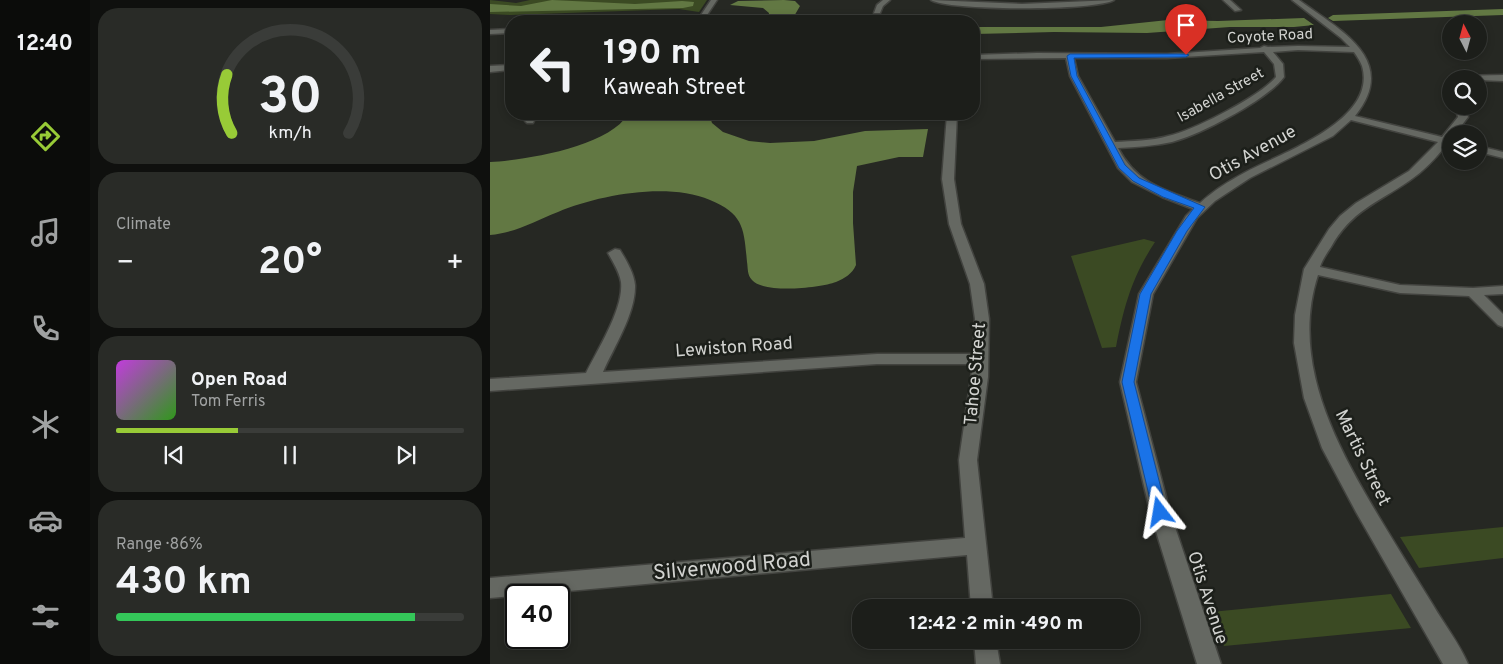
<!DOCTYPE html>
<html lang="en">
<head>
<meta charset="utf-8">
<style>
	body { margin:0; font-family:Overpass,sans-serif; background:#292b27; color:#f1f3f6; height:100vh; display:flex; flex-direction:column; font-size:19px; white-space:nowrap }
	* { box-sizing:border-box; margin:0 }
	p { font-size:16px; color:#a0a2a2 }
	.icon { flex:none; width:28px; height:28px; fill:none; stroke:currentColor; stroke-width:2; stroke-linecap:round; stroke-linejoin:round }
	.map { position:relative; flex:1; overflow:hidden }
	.panel { display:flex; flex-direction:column; gap:8px; padding:8px; background:#0f100e; width:400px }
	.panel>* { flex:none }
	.guide { position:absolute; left:15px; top:15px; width:475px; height:105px; border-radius:20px; box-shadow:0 2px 8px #0003,0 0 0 1px #3a3c39; background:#1c1e1a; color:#f1f3f6; overflow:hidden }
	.needle { width:32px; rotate:354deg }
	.tools { position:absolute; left:952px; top:15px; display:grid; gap:10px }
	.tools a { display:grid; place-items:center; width:45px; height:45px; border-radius:50%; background:#1c1e1a; box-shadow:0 2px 8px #0003,0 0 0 1px #3a3c39; font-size:25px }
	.speed { position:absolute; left:15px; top:584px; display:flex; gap:10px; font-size:25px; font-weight:700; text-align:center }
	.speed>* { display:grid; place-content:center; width:65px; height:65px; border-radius:50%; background:#1c1e1a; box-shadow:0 2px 8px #0003,0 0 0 1px #3a3c39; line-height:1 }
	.speed .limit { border:2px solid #111; border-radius:8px; background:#fff; color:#111 }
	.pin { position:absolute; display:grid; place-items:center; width:42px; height:42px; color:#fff; margin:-51px -21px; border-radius:50% 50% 50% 0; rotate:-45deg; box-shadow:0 0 5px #0007 }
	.pin .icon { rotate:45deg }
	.me { position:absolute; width:55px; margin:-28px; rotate:346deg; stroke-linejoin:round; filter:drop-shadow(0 0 4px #0008) }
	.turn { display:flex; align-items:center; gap:18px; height:105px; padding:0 15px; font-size:22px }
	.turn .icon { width:65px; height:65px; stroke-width:2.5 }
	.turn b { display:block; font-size:35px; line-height:42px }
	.big { font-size:38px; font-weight:700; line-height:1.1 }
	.panel .card { flex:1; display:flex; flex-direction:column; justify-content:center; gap:8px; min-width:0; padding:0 18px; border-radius:20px; background:#292b27 }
	.panel .dial { align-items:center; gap:0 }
	.dial svg { height:130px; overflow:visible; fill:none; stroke:#3a3c39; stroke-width:7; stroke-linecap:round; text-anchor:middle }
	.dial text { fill:#f1f3f6; stroke:none }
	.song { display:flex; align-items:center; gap:15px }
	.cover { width:60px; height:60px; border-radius:8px; background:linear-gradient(135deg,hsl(290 70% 55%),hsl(110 70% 35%)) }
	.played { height:5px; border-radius:2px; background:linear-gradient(90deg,#98cb37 35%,#3a3c39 35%) }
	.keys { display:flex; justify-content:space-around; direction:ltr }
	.heat { display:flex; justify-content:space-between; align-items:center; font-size:28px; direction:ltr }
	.charge { height:8px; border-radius:4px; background:linear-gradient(90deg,#34c759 86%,#3a3c39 0) }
	.trip { position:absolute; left:362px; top:599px; width:288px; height:50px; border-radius:20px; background:#1c1e1a; box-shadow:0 2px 8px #0003,0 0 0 1px #3a3c39; font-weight:700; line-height:50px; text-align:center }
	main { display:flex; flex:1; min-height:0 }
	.tab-bar { display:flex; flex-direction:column; width:90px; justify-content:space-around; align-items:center; background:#0b0c0a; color:#a0a2a2 }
	.tab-bar .icon { width:35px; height:35px }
	.tab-bar .active { color:#98cb37 }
	.tab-bar b { font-size:22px; color:#f1f3f6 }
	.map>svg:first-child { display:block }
</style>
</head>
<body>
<main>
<nav class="tab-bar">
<b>12:40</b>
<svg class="icon active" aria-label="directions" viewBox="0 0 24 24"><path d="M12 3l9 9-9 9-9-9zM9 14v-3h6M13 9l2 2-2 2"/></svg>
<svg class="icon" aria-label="music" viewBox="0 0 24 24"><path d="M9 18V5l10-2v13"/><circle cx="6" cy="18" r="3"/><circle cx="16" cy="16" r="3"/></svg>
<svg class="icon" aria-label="phone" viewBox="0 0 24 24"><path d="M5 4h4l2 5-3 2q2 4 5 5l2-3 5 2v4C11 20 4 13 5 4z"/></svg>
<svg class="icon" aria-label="climate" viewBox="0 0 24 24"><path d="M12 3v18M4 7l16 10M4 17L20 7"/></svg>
<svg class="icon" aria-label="car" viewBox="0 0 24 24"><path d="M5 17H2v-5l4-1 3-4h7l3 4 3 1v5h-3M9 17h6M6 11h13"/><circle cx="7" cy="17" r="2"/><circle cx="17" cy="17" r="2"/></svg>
<svg class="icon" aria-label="filters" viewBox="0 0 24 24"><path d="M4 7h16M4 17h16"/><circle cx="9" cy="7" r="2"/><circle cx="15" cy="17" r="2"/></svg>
</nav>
<section class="panel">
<div class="card dial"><svg viewBox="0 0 100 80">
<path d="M14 69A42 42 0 1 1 86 69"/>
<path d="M14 69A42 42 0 0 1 11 33" stroke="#98cb37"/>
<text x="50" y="56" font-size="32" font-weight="700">30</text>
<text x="50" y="72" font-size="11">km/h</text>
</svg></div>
<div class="card"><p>Climate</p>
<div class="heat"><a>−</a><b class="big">20°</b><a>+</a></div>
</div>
<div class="card">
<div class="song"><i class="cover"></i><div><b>Open Road</b><p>Tom Ferris</p></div></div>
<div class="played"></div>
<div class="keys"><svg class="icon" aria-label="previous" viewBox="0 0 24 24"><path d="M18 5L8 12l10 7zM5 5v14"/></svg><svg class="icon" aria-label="pause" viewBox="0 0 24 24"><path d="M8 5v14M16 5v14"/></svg><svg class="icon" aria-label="next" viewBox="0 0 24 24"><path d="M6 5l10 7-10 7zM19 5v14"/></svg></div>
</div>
<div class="card"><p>Range · 86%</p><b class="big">430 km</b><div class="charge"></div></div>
</section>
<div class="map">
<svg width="1013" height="664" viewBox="0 0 1013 664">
	<rect width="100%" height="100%" fill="#262823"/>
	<!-- green -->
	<path fill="#3b4a23" d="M 0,0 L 26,3 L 40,0 L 217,0 L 209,12 L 189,9 L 20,15 L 0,14 Z
		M 654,239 L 665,242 C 642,277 634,306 626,347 L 612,348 L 581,256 Z
		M 1013,527 L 1013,558 L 929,568 L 910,537 Z
		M 901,594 L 921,628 L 734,646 L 721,612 Z"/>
	<!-- water -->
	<path fill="#627843" d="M 62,0 L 145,4 L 192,1 L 204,2 L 203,6 L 193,8 L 0,12 L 0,4 L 31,6 Z
		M 294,0 L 305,1 L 310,6 L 303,18 L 305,21 L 278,21 L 279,13 L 273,8 L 240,5 L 248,1 Z
		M 814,18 L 824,25 L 804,27 L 740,27 L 657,33 L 564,32 L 484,34 L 484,27 L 611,27 L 678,20 L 728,21 Z
		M 138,114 L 219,114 L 222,123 L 233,132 L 259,141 L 280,143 L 324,141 L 375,131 L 438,129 L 433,157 L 409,157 L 367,166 L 363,192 L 363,223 L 366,265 C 362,274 355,278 346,282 C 330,288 274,294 262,280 C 257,275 258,268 257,262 C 254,229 254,214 220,200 C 177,182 109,195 68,212 C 45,221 25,233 0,235 L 0,162 C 35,160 119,147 138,114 Z"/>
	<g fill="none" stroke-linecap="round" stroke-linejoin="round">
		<!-- canal -->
		<path fill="#627843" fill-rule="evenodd" d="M 1013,9 L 1013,15 L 843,21 L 838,18 L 843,15 Z"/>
		<!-- minor casing -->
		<g stroke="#42433f" stroke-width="3">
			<path id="minor" d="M 221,0 L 227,0 L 213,21 L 207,21 Z
				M 393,0 L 400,0 L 393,6 L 390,13 L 384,13 L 387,5 Z
				M 441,0 L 532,4 L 624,0 C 607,11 458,11 441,0 Z
				M 733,0 L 740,0 L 751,10 L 745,11 Z
				M 802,0 L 809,0 C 850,30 910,60 865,116 L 952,137 L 968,117 L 965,106 L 975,106 L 978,117 L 965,134 L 961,134 L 961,145 L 957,144 C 946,158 934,171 919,181 C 887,203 861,211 841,247 C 837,253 832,260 830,267 L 910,285 L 983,288 L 1013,286 L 1013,294 L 994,295 L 1013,314 L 1013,327 L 1008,325 L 979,296 L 910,293 L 828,275 C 800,361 846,445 889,517 C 907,547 925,576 943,605 C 954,624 969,643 978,664 L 953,664 L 866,512 L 832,448 L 814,398 L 804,343 L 805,315 L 814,269 L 839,229 L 850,216 L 866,203 L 919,171 L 948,142 L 861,120 L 843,136 L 760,178 L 725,201 L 707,218 L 663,294 L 646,382 L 680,512 L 731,664 L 707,664 L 660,512 L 630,382 L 649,294 L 696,216 L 703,209 L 672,197 L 642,182 L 628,168 L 580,76 L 576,58 L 484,59 L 484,55 L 547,53 L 677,54 L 770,48 L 774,46 L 778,47 L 808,46 L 860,47 L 851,38 ZM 808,50 L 864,52 C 867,56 870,61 872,66 C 888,121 790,153 754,173 C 739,181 723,191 710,203 C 674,190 647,184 628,148 C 646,147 664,146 682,142 C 710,135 777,100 794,77 L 793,64 L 783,52 ZM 774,52 L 784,64 L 786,77 C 769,97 704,130 678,136 C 661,141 642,141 625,142 L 588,76 L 584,58 L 677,58 Z
				M 21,29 L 21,33 L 0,34 L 0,30 Z
				M 21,65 L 21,70 L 0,72 L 0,66 Z
				M 1013,75 L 1013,81 L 963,79 L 967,76 Z
				M 37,114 L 47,114 L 43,123 L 37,123 L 35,121 Z
				M 457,114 L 467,114 L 464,179 L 471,224 L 494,284 L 499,319 L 498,377 L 487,460 L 503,608 L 481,608 L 477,555 L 0,598 L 0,578 L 475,538 L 469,460 L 483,364 L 387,364 L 0,391 L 0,379 L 96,373 C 108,349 134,308 131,282 C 129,271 123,262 118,253 L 125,249 L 130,250 C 136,260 144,273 145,285 C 146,313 124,347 113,372 L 387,354 L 483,354 L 485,319 L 480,284 L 459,224 L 452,179 Z
				M 989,146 L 1013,152 L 1013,158 L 989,152 Z
				M 484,640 L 506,640 L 510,664 L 486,664 Z"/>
		</g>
		<!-- minor -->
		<use href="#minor" fill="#656862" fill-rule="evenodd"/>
	</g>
	<!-- route -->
	<path fill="#1a73e8" stroke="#114b97" d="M 580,54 L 696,54 L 699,55 L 696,57 L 584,58 L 587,76 L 635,165 L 649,178 L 715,207 L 697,231 L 661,294 L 644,382 L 677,512 L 675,516 L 670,518 L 665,516 L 663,512 L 632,382 L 650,294 L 687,231 L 704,208 L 673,197 L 643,181 L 629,168 L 581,76 L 577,56 Z"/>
	<g text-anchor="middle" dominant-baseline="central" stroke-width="5" stroke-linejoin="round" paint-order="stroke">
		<!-- far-street labels -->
		<g font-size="15" fill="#d2d3d0" stroke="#1c1f1a">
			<text transform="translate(780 37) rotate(-3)">Coyote Road</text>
			<text transform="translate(731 96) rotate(-29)">Isabella Street</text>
		</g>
		<!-- street labels -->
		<g font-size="18" fill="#d2d3d0" stroke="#1c1f1a">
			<text transform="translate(763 154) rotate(-29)">Otis Avenue</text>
			<text transform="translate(244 348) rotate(-4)">Lewiston Road</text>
			<text transform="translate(486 374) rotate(-85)">Tahoe Street</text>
			<text transform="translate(872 458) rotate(64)">Martis Street</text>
			<text transform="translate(717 598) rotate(72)">Otis Avenue</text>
		</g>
		<!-- near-street labels -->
		<g font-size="21" fill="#d2d3d0" stroke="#1c1f1a">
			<text transform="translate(242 567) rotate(-5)">Silverwood Road</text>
		</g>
	</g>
</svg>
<div class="tools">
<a><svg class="needle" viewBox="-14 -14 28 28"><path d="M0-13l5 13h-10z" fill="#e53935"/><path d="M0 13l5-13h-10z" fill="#a0a2a2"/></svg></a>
<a><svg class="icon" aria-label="search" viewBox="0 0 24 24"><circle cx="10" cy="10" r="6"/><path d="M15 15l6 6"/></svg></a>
<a><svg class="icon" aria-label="layers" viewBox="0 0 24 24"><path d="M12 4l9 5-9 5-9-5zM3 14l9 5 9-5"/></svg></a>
</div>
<div class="speed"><div class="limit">40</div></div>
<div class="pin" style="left:696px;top:55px;background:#d93025"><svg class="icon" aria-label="arrive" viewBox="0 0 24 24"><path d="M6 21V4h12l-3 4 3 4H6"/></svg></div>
<svg class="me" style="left:670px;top:512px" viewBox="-20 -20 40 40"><path d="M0-17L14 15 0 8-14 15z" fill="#1a73e8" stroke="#fff" stroke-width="4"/></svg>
<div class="trip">12:42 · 2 min · 490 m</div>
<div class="guide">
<div class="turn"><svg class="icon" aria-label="left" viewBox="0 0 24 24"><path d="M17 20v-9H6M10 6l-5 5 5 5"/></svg><div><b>190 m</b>Kaweah Street</div></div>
</div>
</div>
</main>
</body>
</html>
